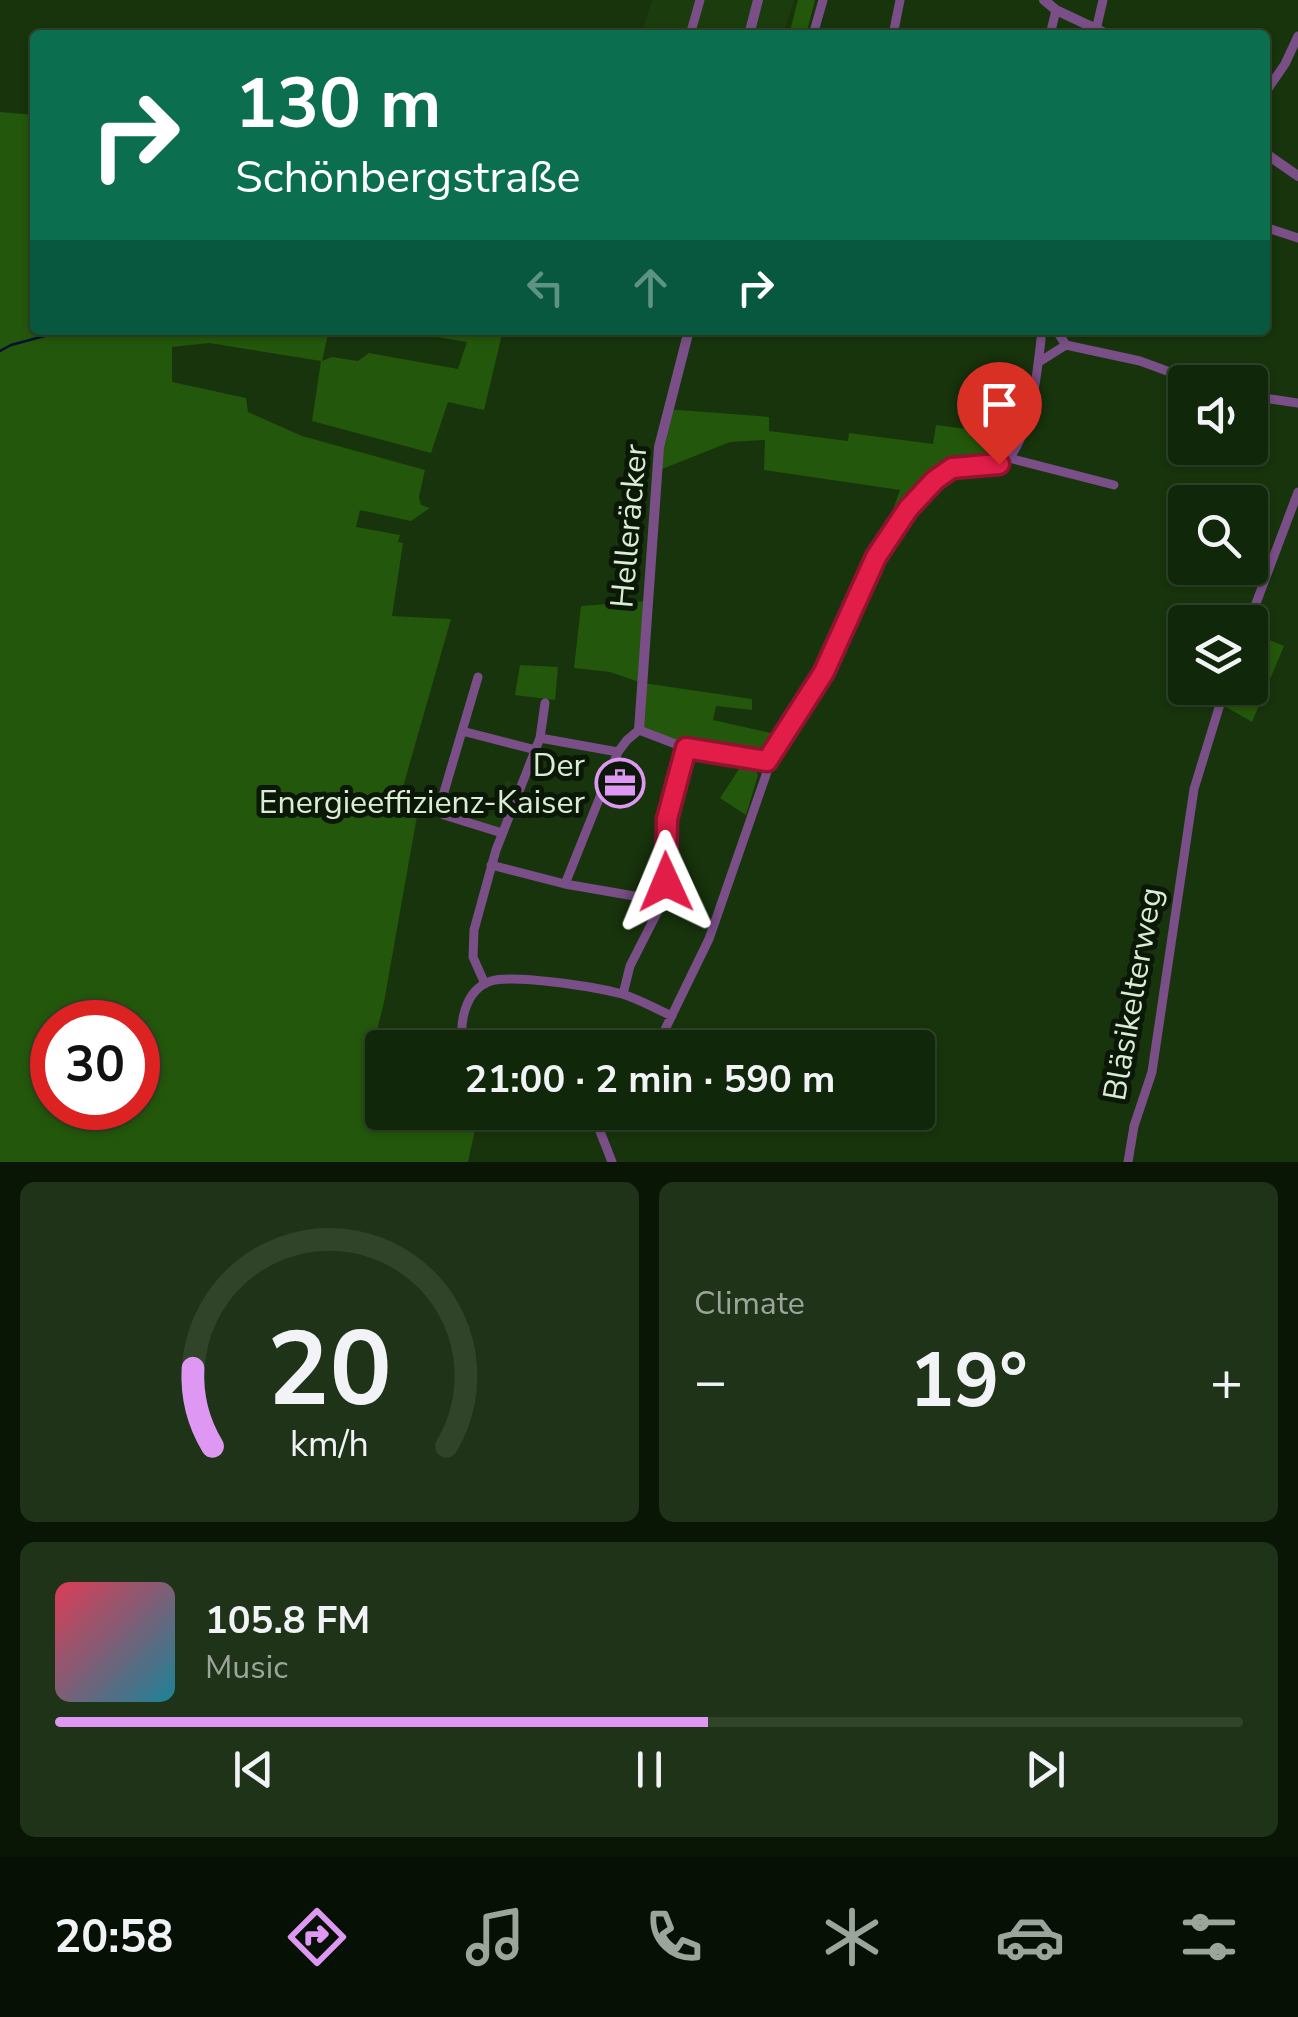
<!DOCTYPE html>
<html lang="en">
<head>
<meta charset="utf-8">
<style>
	body { margin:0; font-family:"Nunito Sans",sans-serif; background:#1e3317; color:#f1f3f6; height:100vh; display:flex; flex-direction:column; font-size:38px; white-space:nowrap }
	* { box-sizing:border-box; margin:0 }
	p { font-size:32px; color:#9ca59c }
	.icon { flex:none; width:55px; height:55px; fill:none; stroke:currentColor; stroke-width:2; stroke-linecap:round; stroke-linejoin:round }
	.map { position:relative; height:1162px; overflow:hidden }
	.sheet { display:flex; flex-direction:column; gap:20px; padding:20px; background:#091505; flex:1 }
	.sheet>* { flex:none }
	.hud { position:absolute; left:30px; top:30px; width:1240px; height:305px; border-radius:10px; box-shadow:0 2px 8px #0004,0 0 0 2px #30442a; background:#0b6e4f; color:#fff; overflow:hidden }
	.fabs { position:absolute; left:1168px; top:365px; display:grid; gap:20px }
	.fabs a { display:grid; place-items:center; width:100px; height:100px; border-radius:10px; background:#112709; box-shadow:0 2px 8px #0004,0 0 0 2px #30442a; font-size:50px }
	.speed { position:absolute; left:30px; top:1000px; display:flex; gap:20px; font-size:50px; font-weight:700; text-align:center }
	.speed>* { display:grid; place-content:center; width:130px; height:130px; border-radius:50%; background:#112709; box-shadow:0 2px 8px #0004,0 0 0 2px #30442a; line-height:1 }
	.speed .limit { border:15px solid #d22; background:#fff; color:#111 }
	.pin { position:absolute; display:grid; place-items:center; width:85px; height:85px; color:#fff; margin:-102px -42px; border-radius:50% 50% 50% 0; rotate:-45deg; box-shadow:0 0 10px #0007 }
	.pin .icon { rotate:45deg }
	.me { position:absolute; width:110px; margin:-55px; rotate:359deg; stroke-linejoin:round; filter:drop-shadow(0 0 8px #0008) }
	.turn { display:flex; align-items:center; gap:35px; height:210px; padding:0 40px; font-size:45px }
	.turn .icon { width:130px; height:130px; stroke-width:2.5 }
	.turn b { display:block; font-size:70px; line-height:85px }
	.lanes { display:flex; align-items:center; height:95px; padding:0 40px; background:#0003; justify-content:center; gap:50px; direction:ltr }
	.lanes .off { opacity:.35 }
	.big { font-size:75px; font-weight:700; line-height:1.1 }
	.sheet .widget { flex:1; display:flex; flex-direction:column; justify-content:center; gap:15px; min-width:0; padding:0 35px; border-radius:15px; background:#1e3317 }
	.sheet .dial { align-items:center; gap:0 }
	.dial svg { height:260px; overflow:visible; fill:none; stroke:#30442a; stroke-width:7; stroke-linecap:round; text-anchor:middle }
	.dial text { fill:#f1f3f6; stroke:none }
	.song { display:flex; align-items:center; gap:30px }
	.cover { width:120px; height:120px; border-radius:15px; background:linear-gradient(135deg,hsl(350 70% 55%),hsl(190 70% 35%)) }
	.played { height:10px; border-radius:5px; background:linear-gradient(90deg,#de98f3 55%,#30442a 55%) }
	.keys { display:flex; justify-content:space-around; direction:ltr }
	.heat { display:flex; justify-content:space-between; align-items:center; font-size:55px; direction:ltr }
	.sheet .tiles { flex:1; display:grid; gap:20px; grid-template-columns:1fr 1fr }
	.widget:last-child { grid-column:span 2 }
	.trip { position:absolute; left:365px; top:1030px; width:570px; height:100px; border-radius:10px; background:#112709; box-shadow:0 2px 8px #0004,0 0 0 2px #30442a; font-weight:700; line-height:100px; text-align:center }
	.menu { display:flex; height:160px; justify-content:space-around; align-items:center; background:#071004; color:#9ca59c }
	.menu .icon { width:70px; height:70px }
	.menu .active { color:#de98f3 }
	.menu b { font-size:45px; color:#f1f3f6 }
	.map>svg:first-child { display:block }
</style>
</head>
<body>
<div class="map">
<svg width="1298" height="1162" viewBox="0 0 1298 1162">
	<rect width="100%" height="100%" fill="#17340c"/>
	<!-- built -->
	<path fill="#1b3c0d" d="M 652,0 L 794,0 L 783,35 L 641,35 Z
		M 506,780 L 521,786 L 502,833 L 473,825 L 477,812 L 492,816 Z"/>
	<!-- green -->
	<path fill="#23570b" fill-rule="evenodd" d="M 798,0 L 815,0 L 806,35 L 789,35 Z
		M 0,112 L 35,115 L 35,330 L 329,330 L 322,361 L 332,357 L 358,361 L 369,353 L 458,369 L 467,342 L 395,330 L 503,330 L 484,410 L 448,402 L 431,453 L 312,421 L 321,361 L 209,343 L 172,347 L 172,382 L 246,398 L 248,412 L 302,436 L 425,470 L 419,497 L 421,505 L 430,508 L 411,521 L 360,510 L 356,527 L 400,535 L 398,542 L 403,543 L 392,616 L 451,619 L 401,794 L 417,816 L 384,1002 L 364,1084 L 382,1090 L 382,1112 L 453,1113 L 476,1125 L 468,1162 L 0,1162 ZM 52,1022 L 138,1022 L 138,1108 L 52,1108 Z
		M 666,409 L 769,417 L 769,431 L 848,441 L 849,433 L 933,444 L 936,425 L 1020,436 L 1009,458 L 952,468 L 908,509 L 876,557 L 900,490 L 764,470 L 765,440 L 730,442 L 657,471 Z
		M 648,601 L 643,683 L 752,699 L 752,710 L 716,706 L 713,720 L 784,736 L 767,761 L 686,748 L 639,730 L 642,683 L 610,672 L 574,668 L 581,606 Z
		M 1250,632 L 1284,646 L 1252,722 L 1219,703 L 1225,688 L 1250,688 Z
		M 520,665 L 558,667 L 555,700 L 515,695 Z
		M 743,763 L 753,766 L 758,775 L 746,815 L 720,798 Z"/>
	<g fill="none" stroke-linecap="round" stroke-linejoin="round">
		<!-- stream -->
		<path stroke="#011331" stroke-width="2.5" d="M 0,351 L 11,345 L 67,330"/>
		<!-- minor -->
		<path stroke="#7a4e87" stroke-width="9" d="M 1096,30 L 1103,0
			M 690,35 L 700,0
			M 813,35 L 823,0
			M 893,35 L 900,0
			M 1050,35 L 1056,10
			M 1265,93 L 1285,64 L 1298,36
			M 1265,227 L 1298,238
			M 1056,330 L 1066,345 L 1140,361 L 1197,382
			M 1039,362 L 1066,345
			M 1250,396 L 1298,403
			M 1009,458 C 1032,430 1038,367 1042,330
			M 1009,458 L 1114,485
			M 1249,622 L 1298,492
			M 478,677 L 439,809 L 444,815 L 502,833
			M 462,731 L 536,750
			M 540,738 L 618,752
			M 491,865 L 565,884 L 663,901
			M 565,884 L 618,752 L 627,740 L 639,730 L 686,748 L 767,761
			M 485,984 L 473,957 L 474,930 L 496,850 L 540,738 L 545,703
			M 623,994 L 630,966 L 663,901 L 667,882 L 667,819 L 686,748
			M 463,1048 C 459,1024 464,990 491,981 C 514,974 596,987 622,994 C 639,999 656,1009 672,1016
			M 656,1048 L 709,939 L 767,772 L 767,761 C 787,732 809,702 825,670 C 852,615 892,498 949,470 C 967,461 990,469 1009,458
			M 546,1112 L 580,1123 L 614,1112
			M 596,1121 L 612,1162
			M 1128,1162 L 1134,1126 L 1152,1072 L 1194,789 L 1225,688"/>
		<!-- tertiary -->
		<path stroke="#7a4e87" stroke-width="10" d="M 1044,0 L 1056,10 L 1109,35
			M 749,35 L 758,0
			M 1265,153 L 1298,176
			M 639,730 L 659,447 L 689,330"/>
	</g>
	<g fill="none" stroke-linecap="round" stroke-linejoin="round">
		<!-- route casing -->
		<g stroke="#92132f" stroke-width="25">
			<path id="route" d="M 666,882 L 667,819 L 686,748 L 767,761 L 824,672 L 876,557 L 908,509 L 935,480 L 952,468 L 999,464"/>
		</g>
		<!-- route -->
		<use href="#route" stroke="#e11d48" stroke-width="18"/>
	</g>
	<!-- icons -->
	<defs>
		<g id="office-ring" transform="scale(2.5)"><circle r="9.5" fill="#0b1807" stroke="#de98f3" stroke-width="1.5"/><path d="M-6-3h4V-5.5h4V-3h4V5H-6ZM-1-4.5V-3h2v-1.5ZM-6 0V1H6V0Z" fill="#de98f3"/></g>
	</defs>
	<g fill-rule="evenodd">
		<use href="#office-ring" x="620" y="783"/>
	</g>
	<g text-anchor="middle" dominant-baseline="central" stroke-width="10" stroke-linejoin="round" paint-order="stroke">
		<!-- street labels -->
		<g font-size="32" fill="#daecd4" stroke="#0b1807">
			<text transform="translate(629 526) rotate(-85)">Helleräcker</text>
			<text transform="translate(1133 994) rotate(-80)">Bläsikelterweg</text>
		</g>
		<!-- poi labels -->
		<g font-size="32" fill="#daecd4" stroke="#0b1807" text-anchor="end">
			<text x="585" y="765">Der<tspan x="585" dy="37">Energieeffizienz-Kaiser</tspan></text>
		</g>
	</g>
</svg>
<div class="fabs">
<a><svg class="icon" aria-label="sound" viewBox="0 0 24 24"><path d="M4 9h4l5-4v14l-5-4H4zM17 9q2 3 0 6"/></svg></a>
<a><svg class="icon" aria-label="search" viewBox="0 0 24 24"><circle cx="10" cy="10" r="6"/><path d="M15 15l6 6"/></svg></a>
<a><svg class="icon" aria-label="layers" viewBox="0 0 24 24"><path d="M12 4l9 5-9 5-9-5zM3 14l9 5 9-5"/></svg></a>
</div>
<div class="speed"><div class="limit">30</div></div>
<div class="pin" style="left:999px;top:464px;background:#d93025"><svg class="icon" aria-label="arrive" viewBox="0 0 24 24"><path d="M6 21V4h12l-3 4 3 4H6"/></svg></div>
<svg class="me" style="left:666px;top:882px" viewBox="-20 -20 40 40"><path d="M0-17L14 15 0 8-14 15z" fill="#e11d48" stroke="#fff" stroke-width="4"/></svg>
<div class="trip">21:00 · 2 min · 590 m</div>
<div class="hud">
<div class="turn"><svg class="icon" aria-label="right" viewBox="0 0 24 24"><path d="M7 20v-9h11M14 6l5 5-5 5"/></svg><div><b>130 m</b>Schönbergstraße</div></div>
<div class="lanes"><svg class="icon off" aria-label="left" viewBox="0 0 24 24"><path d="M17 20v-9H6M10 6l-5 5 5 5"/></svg><svg class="icon off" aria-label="ahead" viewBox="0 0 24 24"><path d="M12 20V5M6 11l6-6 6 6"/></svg><svg class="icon" aria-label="right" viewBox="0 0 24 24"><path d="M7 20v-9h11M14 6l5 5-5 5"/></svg></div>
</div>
</div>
<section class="sheet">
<div class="tiles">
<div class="widget dial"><svg viewBox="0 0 100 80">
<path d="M14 69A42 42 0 1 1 86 69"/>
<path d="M14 69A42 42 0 0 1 8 45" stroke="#de98f3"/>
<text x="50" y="56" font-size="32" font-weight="700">20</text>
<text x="50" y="72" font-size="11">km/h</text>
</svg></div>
<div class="widget"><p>Climate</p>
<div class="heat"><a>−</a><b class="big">19°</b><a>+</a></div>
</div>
<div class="widget">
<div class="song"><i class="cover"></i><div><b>105.8 FM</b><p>Music</p></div></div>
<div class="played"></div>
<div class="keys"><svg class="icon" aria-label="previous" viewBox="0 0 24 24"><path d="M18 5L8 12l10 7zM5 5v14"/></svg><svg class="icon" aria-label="pause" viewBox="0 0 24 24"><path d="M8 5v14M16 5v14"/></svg><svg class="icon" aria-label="next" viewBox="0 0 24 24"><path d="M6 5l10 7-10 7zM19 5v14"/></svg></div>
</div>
</div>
</section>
<nav class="menu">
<b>20:58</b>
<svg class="icon active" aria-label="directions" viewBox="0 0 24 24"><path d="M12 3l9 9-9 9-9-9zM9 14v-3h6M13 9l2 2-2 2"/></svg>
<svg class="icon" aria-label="music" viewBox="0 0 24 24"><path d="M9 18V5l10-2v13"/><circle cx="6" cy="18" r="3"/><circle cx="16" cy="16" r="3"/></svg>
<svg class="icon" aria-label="phone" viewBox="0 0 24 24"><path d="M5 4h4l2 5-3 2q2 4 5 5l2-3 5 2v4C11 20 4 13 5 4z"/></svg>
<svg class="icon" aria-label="climate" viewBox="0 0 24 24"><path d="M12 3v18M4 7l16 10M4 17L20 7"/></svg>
<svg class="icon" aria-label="car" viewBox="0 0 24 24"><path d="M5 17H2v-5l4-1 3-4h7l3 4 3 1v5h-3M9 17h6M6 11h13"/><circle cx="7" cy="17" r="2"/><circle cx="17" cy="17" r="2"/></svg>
<svg class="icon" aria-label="filters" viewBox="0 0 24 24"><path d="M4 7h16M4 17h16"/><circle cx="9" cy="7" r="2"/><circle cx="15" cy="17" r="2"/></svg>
</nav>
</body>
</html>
